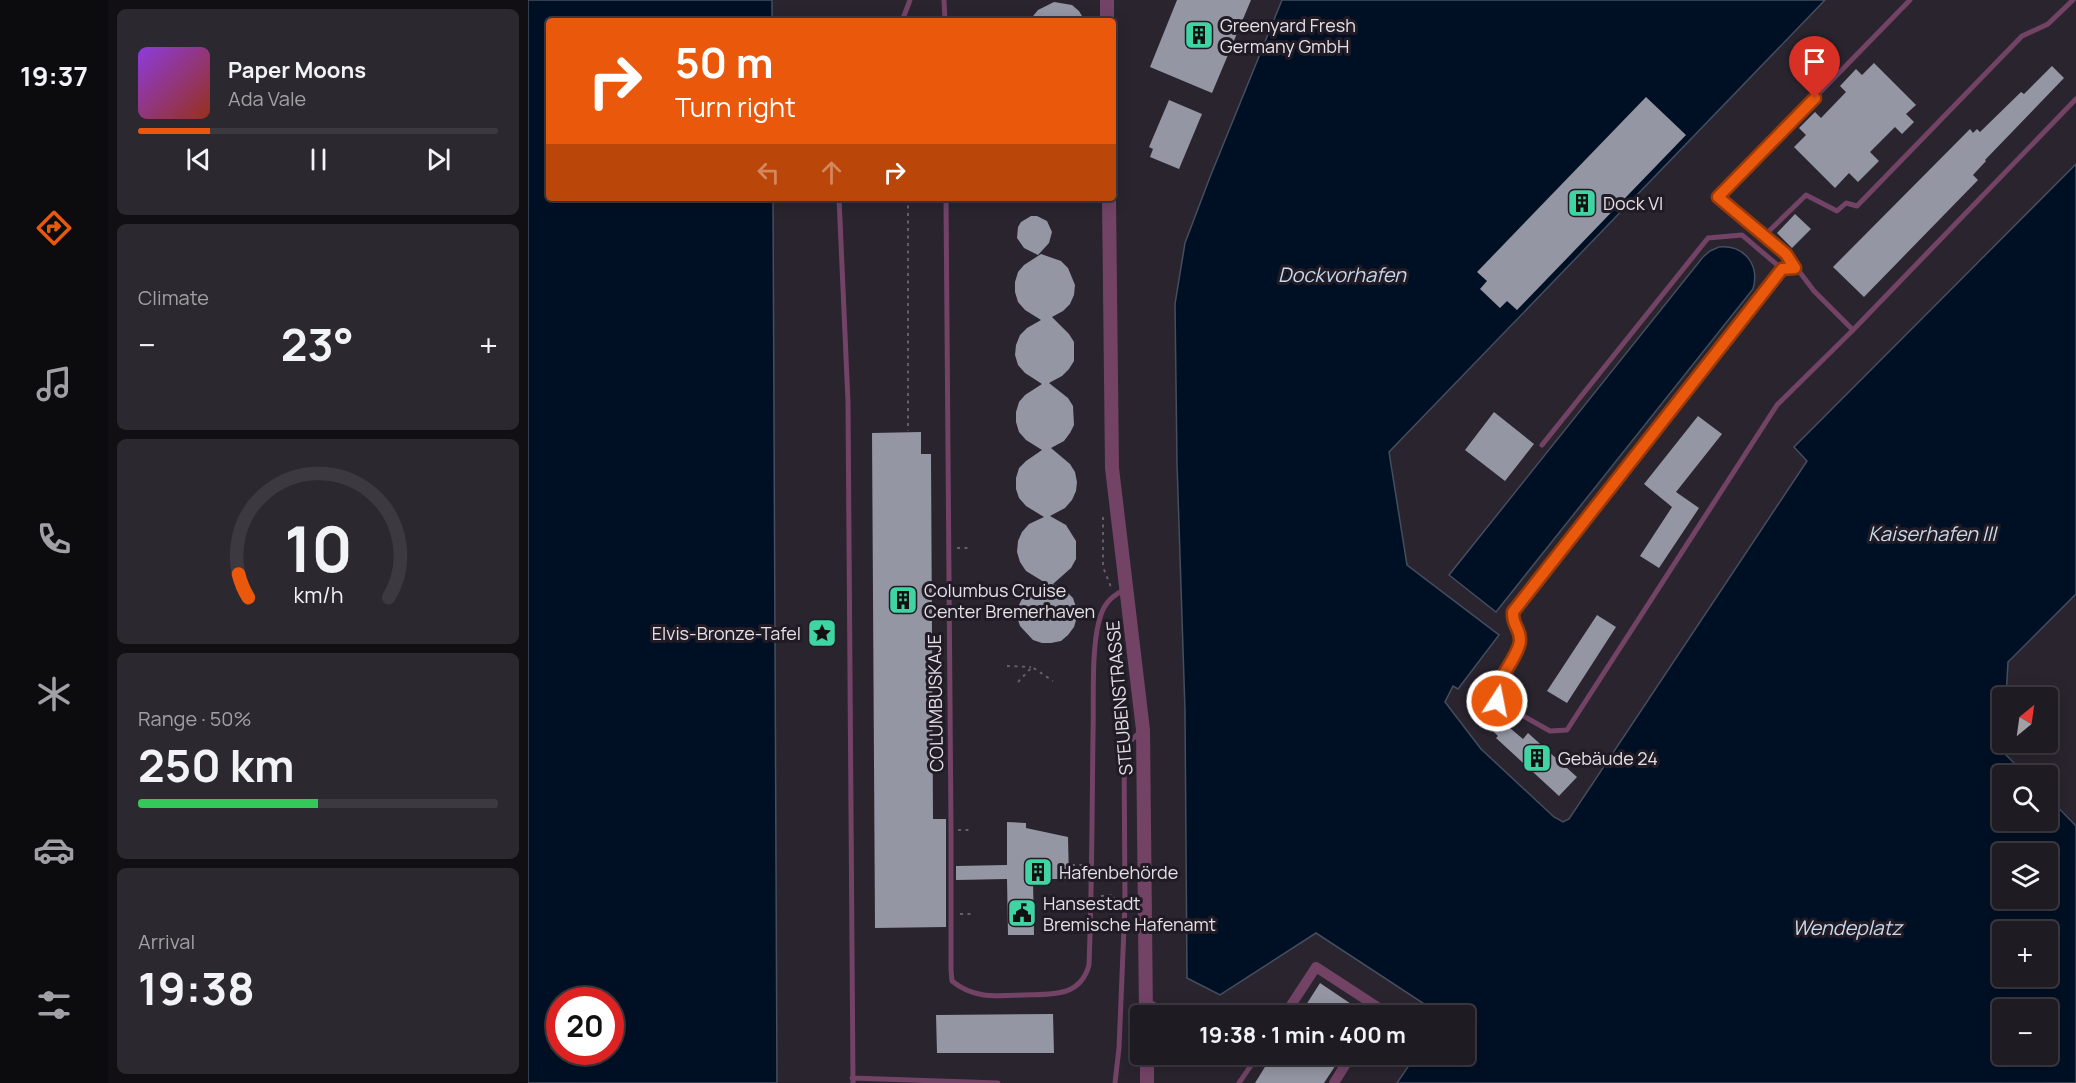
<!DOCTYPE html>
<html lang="en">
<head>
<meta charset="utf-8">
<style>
	body { margin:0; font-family:Manrope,sans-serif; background:#2c282f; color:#f1f3f6; height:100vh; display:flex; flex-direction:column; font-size:22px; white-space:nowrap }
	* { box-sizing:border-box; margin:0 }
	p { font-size:20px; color:#a1a1a5 }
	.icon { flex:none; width:33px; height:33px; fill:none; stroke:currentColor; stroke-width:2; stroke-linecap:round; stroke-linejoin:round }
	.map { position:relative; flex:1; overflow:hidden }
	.sheet { display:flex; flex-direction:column; gap:9px; padding:9px; background:#110f13; width:420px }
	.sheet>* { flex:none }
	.hud { position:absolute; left:18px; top:18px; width:570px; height:183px; border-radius:6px; box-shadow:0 3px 15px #0003,0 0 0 2px #3c3940; background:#ea580c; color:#fff; overflow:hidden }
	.needle { width:39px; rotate:29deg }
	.tools { position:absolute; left:1464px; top:687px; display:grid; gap:12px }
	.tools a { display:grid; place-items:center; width:66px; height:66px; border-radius:6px; background:#1f1b22; box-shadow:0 3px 15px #0003,0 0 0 2px #3c3940; font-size:30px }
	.speed { position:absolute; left:18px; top:987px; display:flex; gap:12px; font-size:30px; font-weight:700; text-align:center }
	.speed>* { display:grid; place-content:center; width:78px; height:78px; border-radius:50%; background:#1f1b22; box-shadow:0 3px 15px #0003,0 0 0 2px #3c3940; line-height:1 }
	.speed .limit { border:9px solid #d22; background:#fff; color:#111 }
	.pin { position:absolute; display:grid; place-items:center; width:51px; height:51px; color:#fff; margin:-62px -26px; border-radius:50% 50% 50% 0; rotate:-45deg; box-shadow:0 0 6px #0007 }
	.pin .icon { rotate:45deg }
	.me { position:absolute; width:66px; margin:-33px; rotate:11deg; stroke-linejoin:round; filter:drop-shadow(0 0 4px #0008) }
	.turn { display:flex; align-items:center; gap:21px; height:126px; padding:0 30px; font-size:27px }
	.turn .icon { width:78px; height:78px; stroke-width:2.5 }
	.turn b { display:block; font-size:42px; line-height:51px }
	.lanes { display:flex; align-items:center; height:57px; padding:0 30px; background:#0003; justify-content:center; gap:30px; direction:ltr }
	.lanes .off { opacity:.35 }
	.big { font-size:45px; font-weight:700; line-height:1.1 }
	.sheet .tile { flex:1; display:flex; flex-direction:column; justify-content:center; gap:9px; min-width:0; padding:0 21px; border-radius:9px; background:#2c282f }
	.sheet .dial { align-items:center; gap:0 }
	.dial svg { height:156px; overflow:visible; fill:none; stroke:#3c3940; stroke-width:7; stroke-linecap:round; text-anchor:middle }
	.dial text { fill:#f1f3f6; stroke:none }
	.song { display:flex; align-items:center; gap:18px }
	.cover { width:72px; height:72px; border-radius:9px; background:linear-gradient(135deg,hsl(270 70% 55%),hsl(10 70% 35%)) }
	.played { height:6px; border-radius:3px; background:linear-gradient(90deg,#ea580c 20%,#3c3940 20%) }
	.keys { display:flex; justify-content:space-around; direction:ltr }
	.heat { display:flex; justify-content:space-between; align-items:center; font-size:33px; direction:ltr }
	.charge { height:9px; border-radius:4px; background:linear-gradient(90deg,#34c759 50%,#3c3940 0) }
	.trip { position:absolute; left:602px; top:1005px; width:345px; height:60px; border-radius:6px; background:#1f1b22; box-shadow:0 3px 15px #0003,0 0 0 2px #3c3940; font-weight:700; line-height:60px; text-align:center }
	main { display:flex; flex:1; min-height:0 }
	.menu { display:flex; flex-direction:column; width:108px; justify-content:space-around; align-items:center; background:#0c0b0e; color:#a1a1a5 }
	.menu .icon { width:42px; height:42px }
	.menu .current { color:#ea580c }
	.menu b { font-size:27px; color:#f1f3f6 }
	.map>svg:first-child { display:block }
</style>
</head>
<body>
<main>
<nav class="menu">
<b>19:37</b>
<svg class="icon current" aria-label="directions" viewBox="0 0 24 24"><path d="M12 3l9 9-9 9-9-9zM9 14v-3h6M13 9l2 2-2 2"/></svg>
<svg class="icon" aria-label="music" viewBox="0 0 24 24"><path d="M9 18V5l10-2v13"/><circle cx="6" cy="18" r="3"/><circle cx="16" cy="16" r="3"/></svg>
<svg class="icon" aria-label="phone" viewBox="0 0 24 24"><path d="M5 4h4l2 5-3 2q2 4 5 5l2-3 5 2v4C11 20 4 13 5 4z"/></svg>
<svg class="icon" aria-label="climate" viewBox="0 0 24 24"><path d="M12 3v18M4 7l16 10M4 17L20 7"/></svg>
<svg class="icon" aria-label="car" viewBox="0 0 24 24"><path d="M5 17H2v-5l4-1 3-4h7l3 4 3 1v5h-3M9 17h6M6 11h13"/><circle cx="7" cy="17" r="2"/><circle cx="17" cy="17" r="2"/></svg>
<svg class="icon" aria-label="filters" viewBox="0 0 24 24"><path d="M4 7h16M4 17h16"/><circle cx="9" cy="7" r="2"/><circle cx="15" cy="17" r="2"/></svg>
</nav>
<section class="sheet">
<div class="tile">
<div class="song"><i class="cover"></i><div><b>Paper Moons</b><p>Ada Vale</p></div></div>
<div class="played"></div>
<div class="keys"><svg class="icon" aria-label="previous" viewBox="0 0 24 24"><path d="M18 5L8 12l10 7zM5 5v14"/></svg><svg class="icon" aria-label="pause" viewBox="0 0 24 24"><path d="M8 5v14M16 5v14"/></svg><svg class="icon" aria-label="next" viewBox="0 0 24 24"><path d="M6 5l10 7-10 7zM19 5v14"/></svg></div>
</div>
<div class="tile"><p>Climate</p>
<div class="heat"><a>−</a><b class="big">23°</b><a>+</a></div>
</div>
<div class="tile dial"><svg viewBox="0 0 100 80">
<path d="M14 69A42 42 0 1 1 86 69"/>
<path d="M14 69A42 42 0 0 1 9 57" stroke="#ea580c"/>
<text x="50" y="56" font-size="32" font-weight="700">10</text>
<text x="50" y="72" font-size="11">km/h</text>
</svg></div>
<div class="tile"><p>Range · 50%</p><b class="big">250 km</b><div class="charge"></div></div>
<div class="tile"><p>Arrival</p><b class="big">19:38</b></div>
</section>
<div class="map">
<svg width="1548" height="1083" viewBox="0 0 1548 1083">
	<rect width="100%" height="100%" fill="#29242e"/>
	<!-- water -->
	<path fill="#001024" stroke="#444e5e" stroke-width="1.5" fill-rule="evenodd" d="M 0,0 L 244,0 L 244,21 L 21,21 L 21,198 L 245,198 L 249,1083 L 0,1083 ZM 82,1000 L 82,1052 L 32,1052 L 32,1000 Z
		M 754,0 L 1297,0 L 861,452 L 879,565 L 971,635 L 930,689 L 925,686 L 917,702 L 953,749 L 1026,817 L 1035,822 L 1041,819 L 1279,461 L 1266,447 L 1548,164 L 1548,594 L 1480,662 L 1478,697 L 1471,699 L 1465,742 L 1498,775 L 1474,776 L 1474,820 L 1520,820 L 1520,797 L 1548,826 L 1548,1083 L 869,1083 L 888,1055 L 936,1054 L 936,1016 L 913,1015 L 788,933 L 692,995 L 659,978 L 657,711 L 649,463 L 647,304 L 657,243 L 682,177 ZM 1474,854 L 1520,854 L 1520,898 L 1474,898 ZM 1474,932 L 1520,932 L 1520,976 L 1474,976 ZM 1474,1010 L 1520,1010 L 1520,1054 L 1474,1054 Z
		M 1191,247 C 1216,245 1232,264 1225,289 L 968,612 L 921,575 L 1175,257 L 1182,251 Z"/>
	<!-- building -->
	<path fill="#9496a3" d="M 649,0 L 723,0 L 684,93 L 622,67 Z
		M 526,2 L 544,5 L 551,11 L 557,21 L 501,21 L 510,10 Z
		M 1346,63 L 1388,105 L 1378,114 L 1386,122 L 1374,134 L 1367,127 L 1342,152 L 1351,161 L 1330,182 L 1321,173 L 1307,188 L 1266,147 L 1278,135 L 1271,128 L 1287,112 L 1293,118 L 1318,92 L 1312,86 L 1328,69 L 1334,75 Z
		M 1524,66 L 1536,78 L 1457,160 L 1458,161 L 1445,175 L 1450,180 L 1336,297 L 1305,267 L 1442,129 L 1445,133 L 1449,129 L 1452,132 L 1493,92 L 1496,94 Z
		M 1118,97 L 1158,135 L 989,310 L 979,301 L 972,308 L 952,289 L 959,281 L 949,272 Z
		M 641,100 L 674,114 L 651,169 L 622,157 L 625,149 L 621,147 Z
		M 1267,214 L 1283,229 L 1264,248 L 1249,233 Z
		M 503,216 L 509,216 L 519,221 L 524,232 L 521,243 L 510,255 L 496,248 L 489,238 L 490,227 L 493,222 Z
		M 513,254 L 533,261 L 540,268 L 547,285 L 546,295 L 542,304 L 535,311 L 524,317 L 541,334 L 546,342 L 546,361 L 541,369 L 534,376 L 521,383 L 540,398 L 545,406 L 546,425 L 542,433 L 536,441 L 523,448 L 542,464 L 547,472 L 549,482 L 548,491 L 544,500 L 537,508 L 522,516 L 538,525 L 548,541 L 548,559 L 543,568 L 525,584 L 538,591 L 545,598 L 548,607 L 549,617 L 546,627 L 540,635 L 533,641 L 523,643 L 514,643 L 505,640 L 492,626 L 489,617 L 490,607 L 494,599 L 500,591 L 516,582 L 498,571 L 492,562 L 489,552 L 490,541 L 494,532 L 501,524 L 516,517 L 498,506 L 491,498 L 488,489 L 488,478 L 491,468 L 498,461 L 514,450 L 498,440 L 491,432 L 488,422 L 488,412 L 491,402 L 497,395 L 514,384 L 497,373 L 490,365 L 487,355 L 488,345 L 492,335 L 499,328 L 513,320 L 497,310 L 490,302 L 487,292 L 487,282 L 490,272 L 496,265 Z
		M 966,412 L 1006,444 L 977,481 L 937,450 Z
		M 1170,416 L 1194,434 L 1148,492 L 1171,508 L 1131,568 L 1112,556 L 1144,507 L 1116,484 Z
		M 393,432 L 393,454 L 403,454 L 405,819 L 418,819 L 418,927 L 347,928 L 344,433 Z
		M 1069,615 L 1088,627 L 1039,703 L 1019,691 Z
		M 957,707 L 995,739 L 1000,733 L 1049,777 L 1031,796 L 968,738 L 970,736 L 949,716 Z
		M 479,822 L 498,823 L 498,828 L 540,837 L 541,879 L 505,879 L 506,935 L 480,935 L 479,879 L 428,880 L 428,866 L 479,865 Z
		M 792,983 L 841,1016 L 771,1016 Z
		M 525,1014 L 526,1053 L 409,1053 L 408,1015 Z
		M 745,1054 L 815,1054 L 796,1083 L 727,1083 Z"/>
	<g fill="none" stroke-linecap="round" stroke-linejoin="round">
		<!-- path -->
		<path stroke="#645f68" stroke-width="2" stroke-dasharray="3 4.5" stroke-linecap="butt" d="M 380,198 L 380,431
			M 575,517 L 575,567 L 583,587
			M 429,548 L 441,548
			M 479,666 L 503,667
			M 490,682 L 504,667 L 525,681
			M 430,830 L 442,830
			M 544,865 L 556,865
			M 573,896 L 586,895 L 586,904 L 589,904
			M 432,914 L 444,914
			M 609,1026 L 609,1047"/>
		<!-- service -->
		<path stroke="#734366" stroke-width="5" d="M 416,0 L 417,21
			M 374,21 L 382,0
			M 311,198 L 320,402 L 325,1083
			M 418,198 L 423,830 L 423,970 L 424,981 C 446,999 468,996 495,995 C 523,994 552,998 561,965 C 564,888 564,812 565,735 C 566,702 563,652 571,621 C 575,605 582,597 596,590
			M 1236,236 L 1278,195 L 1309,211 L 1318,203 L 1329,206 L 1494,36 L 1520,24 L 1545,0
			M 1267,268 L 1254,269 L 985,612 C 984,626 992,627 992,640 C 992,652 973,677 967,688 L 965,695 L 969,701 L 1022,731 L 1039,730 L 1249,405 L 1325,330 L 1548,99
			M 1325,330 L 1286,291 L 1258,254 L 1190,197 L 1382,0
			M 1014,445 L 1180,238 L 1214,235 L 1254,269
			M 324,1078 L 470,1083
			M 587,1083 L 591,1048 L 597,904 L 596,747 L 614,730
			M 711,1083 L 726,1061"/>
		<!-- minor -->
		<path stroke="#734366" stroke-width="10" d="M 618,1003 L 642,1016
			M 756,1016 L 788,967 L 854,1010 L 850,1016
			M 714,1054 L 726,1061 L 730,1054
			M 806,1083 L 824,1054"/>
		<!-- tertiary -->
		<path stroke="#734366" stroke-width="14" d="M 579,0 L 579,21
			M 581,198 L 584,468 L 615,730 L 618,1016
			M 619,1054 L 619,1083"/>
	</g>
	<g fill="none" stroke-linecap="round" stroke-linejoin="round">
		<!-- route casing -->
		<g stroke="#983908" stroke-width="15">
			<path id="route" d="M 969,701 L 965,695 L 967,688 C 973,677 992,652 992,640 C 992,627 984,626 985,612 L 1254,269 L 1267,268 L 1258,254 L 1190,197 L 1287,98"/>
		</g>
		<!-- route -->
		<use href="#route" stroke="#ea580c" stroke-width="10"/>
	</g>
	<!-- icons -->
	<defs>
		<g id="building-square" transform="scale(1.5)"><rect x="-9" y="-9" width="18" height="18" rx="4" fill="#3fd4a2" stroke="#201b24"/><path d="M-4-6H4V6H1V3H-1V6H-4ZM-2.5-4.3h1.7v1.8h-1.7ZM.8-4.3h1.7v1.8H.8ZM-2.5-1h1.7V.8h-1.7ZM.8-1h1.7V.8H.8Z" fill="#111"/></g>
		<g id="sight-square" transform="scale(1.5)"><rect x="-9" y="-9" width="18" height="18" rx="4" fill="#3fd4a2" stroke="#201b24"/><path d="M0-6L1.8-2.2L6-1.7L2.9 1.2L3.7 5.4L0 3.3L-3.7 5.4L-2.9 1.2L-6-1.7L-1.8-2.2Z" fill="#111"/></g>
		<g id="civic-square" transform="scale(1.5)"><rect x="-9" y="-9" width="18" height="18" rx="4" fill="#3fd4a2" stroke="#201b24"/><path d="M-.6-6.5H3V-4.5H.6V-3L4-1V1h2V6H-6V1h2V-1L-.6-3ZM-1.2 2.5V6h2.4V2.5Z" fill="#111"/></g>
	</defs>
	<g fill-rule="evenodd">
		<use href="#building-square" x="671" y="35"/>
		<use href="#building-square" x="1054" y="203"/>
		<use href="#building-square" x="375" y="600"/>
		<use href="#sight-square" x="294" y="633"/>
		<use href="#building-square" x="1009" y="758"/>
		<use href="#building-square" x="510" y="872"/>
		<use href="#civic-square" x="494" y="913"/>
	</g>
	<g text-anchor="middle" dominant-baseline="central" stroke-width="6" stroke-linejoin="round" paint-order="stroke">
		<!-- poi labels -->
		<g font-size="18" fill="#e3e0e6" stroke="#201b24" text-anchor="start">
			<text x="692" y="25">Greenyard Fresh<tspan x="692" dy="21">Germany GmbH</tspan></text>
			<text x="1075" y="203">Dock VI</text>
			<text x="396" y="590">Columbus Cruise<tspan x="396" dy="21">Center Bremerhaven</tspan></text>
			<text x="273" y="633" text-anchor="end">Elvis-Bronze-Tafel</text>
			<text x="1030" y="758">Gebäude 24</text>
			<text x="531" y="872">Hafenbehörde</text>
			<text x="515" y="903">Hansestadt<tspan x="515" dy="21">Bremische Hafenamt</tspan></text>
		</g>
		<!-- street labels -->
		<g font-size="18" fill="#e3e0e6" stroke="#201b24">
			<text transform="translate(591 698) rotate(-95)">STEUBENSTRASSE</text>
			<text transform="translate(407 703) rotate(-91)">COLUMBUSKAJE</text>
		</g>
		<!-- water labels -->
		<g font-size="20" font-style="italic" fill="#c9d9eb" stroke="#201b24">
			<text x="814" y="274">Dockvorhafen</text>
			<text x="1404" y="533">Kaiserhafen III</text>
			<text x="1319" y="927">Wendeplatz</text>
		</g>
	</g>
</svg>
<div class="tools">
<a><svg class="needle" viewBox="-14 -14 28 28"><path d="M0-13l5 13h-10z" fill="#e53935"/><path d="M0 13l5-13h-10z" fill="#a1a1a5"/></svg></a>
<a><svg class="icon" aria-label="search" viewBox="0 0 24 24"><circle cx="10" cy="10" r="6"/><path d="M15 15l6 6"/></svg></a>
<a><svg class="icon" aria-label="layers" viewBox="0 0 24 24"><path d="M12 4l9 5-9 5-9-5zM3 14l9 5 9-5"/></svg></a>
<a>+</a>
<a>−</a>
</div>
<div class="speed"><div class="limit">20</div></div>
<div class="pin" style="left:1287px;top:98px;background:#d93025"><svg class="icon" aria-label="arrive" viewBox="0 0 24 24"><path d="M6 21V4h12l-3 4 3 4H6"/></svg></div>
<svg class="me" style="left:969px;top:701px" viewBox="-20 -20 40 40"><circle r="17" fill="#ea580c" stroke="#fff" stroke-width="3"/><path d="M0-11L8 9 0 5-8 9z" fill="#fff"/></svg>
<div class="trip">19:38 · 1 min · 400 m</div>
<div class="hud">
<div class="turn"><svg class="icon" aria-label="right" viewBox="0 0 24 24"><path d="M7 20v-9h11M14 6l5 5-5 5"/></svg><div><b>50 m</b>Turn right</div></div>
<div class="lanes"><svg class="icon off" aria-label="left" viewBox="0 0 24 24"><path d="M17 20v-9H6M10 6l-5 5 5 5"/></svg><svg class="icon off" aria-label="ahead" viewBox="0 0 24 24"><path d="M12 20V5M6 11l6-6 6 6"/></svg><svg class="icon" aria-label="right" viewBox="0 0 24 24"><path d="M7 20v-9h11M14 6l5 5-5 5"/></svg></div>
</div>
</div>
</main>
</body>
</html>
